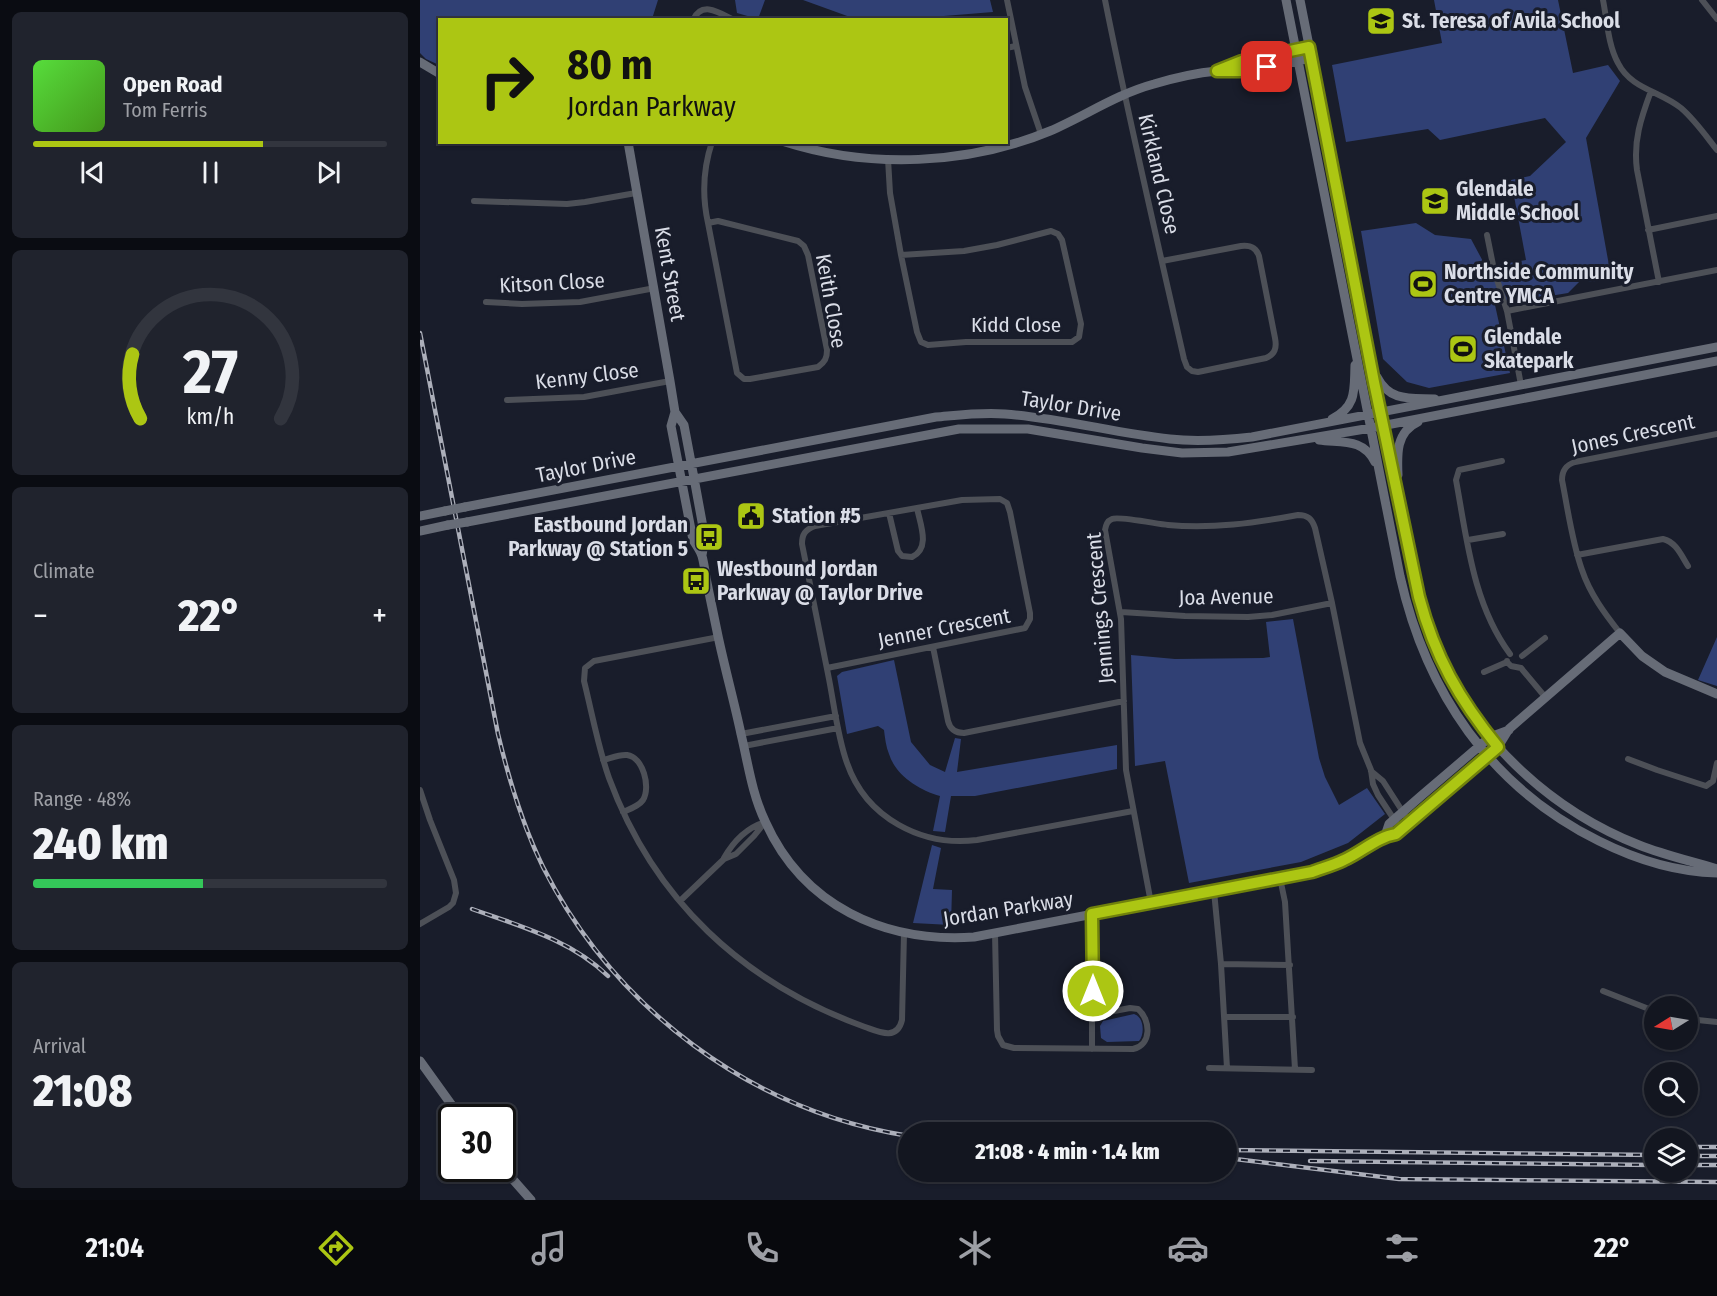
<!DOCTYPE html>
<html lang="en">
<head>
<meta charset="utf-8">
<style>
	body { margin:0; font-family:"Fira Sans Condensed",sans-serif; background:#20232d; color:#f1f3f6; height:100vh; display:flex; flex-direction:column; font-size:22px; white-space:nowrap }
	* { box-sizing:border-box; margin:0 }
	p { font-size:20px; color:#9d9fa5 }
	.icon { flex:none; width:33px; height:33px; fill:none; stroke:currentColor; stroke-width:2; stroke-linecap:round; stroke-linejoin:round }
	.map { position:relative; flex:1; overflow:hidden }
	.drawer { display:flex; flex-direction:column; gap:12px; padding:12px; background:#0a0c12; width:420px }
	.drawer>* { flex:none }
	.guide { position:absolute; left:18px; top:18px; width:570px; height:126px; border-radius:0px; box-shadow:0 2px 4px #0004,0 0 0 2px #32353e; background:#acc613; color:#111; overflow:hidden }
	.needle { width:39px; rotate:259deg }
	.controls { position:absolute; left:1224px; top:996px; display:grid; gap:12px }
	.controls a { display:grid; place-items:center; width:54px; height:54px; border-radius:50%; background:#131620; box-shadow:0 2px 4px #0004,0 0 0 2px #32353e; font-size:30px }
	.speed { position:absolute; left:18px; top:1104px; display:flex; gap:12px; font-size:30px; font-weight:700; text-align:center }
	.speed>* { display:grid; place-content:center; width:78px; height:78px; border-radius:50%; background:#131620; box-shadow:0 2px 4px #0004,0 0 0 2px #32353e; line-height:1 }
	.speed .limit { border:3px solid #111; border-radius:9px; background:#fff; color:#111 }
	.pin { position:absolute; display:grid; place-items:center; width:51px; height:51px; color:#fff; margin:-26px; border-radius:12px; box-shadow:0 3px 9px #0006 }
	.me { position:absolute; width:66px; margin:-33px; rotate:0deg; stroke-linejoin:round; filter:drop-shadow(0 0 4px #0008) }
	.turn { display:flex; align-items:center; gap:21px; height:126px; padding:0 30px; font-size:27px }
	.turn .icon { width:78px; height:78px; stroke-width:2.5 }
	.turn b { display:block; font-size:42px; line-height:51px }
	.big { font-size:45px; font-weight:800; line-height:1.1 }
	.drawer .widget { flex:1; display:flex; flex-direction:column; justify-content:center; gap:9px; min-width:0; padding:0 21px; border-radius:9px; background:#20232d }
	.drawer .dial { align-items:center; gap:0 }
	.dial svg { height:156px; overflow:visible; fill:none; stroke:#32353e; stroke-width:7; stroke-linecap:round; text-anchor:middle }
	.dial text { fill:#f1f3f6; stroke:none }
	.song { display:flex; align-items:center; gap:18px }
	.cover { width:72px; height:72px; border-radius:9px; background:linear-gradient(135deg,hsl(110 70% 55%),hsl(100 70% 35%)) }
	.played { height:6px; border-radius:3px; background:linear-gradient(90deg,#acc613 65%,#32353e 65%) }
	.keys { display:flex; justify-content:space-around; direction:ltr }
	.heat { display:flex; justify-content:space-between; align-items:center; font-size:33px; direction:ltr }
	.charge { height:9px; border-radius:4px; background:linear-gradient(90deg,#34c759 48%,#32353e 0) }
	.trip { position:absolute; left:478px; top:1122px; width:339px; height:60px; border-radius:30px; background:#131620; box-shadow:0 2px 4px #0004,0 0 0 2px #32353e; font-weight:800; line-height:60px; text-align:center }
	.tabs { display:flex; height:96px; justify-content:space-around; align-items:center; background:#08090d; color:#9d9fa5 }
	.tabs .icon { width:42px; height:42px }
	.tabs .selected { color:#acc613 }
	.tabs b { font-size:27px; color:#f1f3f6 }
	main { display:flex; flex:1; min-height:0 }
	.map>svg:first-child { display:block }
</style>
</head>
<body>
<main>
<section class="drawer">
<div class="widget">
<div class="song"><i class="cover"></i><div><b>Open Road</b><p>Tom Ferris</p></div></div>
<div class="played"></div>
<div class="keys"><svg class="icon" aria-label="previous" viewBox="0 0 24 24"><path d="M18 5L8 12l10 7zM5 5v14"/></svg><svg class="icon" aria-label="pause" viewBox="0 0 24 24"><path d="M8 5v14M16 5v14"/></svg><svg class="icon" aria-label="next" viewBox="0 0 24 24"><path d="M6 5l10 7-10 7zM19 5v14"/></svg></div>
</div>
<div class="widget dial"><svg viewBox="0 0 100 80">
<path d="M14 69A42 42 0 1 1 86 69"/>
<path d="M14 69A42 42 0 0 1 10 36" stroke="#acc613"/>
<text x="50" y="56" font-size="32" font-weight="700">27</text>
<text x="50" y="72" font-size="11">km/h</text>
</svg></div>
<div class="widget"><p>Climate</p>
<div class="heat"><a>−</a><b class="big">22°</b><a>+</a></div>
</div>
<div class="widget"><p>Range · 48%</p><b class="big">240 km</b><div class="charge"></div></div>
<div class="widget"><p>Arrival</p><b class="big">21:08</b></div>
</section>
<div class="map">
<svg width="1297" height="1200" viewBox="0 0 1297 1200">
	<rect width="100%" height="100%" fill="#191d2b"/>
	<!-- green -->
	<path fill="#304074" d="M 0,0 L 238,0 L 232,19 L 20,20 L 19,65 L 6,59 L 0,53 Z
		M 315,0 L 345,0 L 338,19 L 317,13 Z
		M 383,0 L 570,0 L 573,12 L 487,19 L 430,17 Z
		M 1014,0 L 1138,0 L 1153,73 L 1188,65 L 1200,81 L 1166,138 L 1192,282 L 1160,281 L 1148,293 L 1075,305 L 1090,373 L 1009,388 L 987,382 L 963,359 L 941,231 L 996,223 L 1015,235 L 1051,239 L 1066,267 L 1106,260 L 1091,180 L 1110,176 L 1146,142 L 1125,118 L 1020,140 L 1008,129 L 926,142 L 912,65 L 1022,43 Z
		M 873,619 L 899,758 L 905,777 L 919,805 L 947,788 L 965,814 L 928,843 L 881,862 L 769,883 L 745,761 L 715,766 L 711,655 L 755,659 L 843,658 L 850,657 L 846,622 Z
		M 1297,637 L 1297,686 L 1278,680 Z
		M 474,660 L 491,742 L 510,765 L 525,772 L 535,738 L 541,739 L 537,772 L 697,745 L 697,769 L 555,796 L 531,796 L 525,832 L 513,831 L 520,796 C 499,790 476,776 469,754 C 466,747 465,738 464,730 L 458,726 L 427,734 L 417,676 L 422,672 Z
		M 512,845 L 521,848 L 513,889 L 532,890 L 531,925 L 493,923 Z
		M 714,1014 C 724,1017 725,1034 719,1041 L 687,1042 L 681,1038 L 680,1026 L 683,1021 Z"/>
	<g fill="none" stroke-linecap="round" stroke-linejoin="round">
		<!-- street -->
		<path stroke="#4d5057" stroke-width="6" d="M 587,0 L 605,87 L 621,134
			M 685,0 C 709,120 737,240 764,359 L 767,367 L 772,371 L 778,372 L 846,358 C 855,354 857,348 855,338 L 839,256 C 836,247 830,245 821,246 L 742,261
			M 1183,0 C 1187,20 1188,45 1198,63 C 1211,89 1240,91 1261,108 C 1275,120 1286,136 1297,150
			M 1282,0 L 1297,19
			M 273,20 C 282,0 300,13 314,20
			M 586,48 L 596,46
			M 1231,91 C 1221,118 1213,141 1217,170 L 1239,282
			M 468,159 L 470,193 L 481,255
			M 54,201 L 147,204 L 165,202 L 216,193
			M 298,221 L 378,241 L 384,246 L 388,255 L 407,350 C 407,358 405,362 398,367 L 330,379 L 324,379 L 317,373 L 288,223 Z
			M 288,223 C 282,196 283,169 292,142
			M 1228,230 L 1297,216
			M 631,231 L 638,234 L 642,240 L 661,324 L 659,337 L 652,342 L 546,342 L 508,345 L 501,342 L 497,332 L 481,255 L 544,251 L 577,245 Z
			M 1067,235 L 1074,270 L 1087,311 L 1101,385
			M 66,302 L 102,304 L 160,302 L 235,288
			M 1087,311 L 1297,270
			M 87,400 L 164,397 L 250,381
			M 1082,461 L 1039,470 L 1036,480 C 1047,540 1053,604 1090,654
			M 469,513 L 478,551 L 482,556 L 492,557 C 511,548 500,524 497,508
			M 1048,540 L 1083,534
			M 1157,555 L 1243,539 C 1256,542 1261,555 1268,566
			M 701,612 L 765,616 L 828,617 L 852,615 L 912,603
			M 1200,633 C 1185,614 1170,594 1162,570 C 1152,542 1148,510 1142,480 C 1142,470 1146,465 1155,462 L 1297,434
			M 299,637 L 174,661 L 165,668 L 164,681 C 172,713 178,747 189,778 C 234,900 323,983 445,1027 C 459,1032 477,1041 482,1020 L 484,933
			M 513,647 L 528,721 C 530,729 536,733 544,733 L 704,701
			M 1102,656 L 1125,638
			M 1087,662 L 1091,666 L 1101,668 L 1126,698
			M 407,668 L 605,628 L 610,619 L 610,613 L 590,512 L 587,503 L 580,499 L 542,500 L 395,526 C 385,530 382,534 382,544 C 391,587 399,631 408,674 C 414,703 417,735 427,763 C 446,818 502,847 557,840 L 713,811
			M 1064,672 L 1087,662 L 1087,661
			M 321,734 L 416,716
			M 324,746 L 418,728
			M 1208,759 L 1237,770 L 1286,786 L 1293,781 L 1297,763
			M 183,760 C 191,758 200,754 207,755 C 223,757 231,787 223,800 C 219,806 210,809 203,812
			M 951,771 L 963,781 L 990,823
			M 0,790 L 10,820 L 34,880 L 36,893 L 33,903 L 29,907 L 0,924
			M 304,858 C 313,842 326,828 345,822
			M 860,878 L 865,902 L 875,1069
			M 794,891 L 801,964 L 807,1068
			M 260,901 L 304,859 L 316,854 L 334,836 L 345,822
			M 731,903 L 706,770 L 701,619 L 685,530 C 686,525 687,521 692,519 C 699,516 737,524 748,525 C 792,529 835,523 878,515 C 888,515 892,519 895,528 L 912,603 L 940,743 L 951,770 L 953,784 L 958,795 L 981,830
			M 575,933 L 577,1030 L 578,1036 L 583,1045 L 594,1048 L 713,1049 C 732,1045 731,1020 718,1009 L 710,1008 L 673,1015
			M 801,964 L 870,965
			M 1183,991 L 1234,1011
			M 804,1017 L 873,1017
			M 1268,1019 L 1297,1022
			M 672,1049 L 672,914
			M 789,1068 L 892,1070"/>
		<!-- secondary -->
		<path stroke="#676c77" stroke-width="9" d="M 866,0 L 980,576 C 1006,692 1070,787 1179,841 C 1215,859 1256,872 1297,873
			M 880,0 L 995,582 C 1002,609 1009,635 1021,660 C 1059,744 1133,811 1219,845 C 1244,855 1271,861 1297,869
			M 0,62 L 20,74
			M 802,69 L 822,61 L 881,49
			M 208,142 L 250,381 L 255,412 L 251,426 L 273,540 C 276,545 280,550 282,556 C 284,563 285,571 286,578 C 290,597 294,617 298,636 C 305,669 314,701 321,734 C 328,763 332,794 345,821 C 383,906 464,943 554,937 L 892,872 L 923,861 L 946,848 L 965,836 L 976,834 L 990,823 L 1078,747 L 1089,729 L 1200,633 L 1222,656 L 1245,672 L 1297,694
			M 365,142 C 450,169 548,165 630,131 C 665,116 697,94 734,84 C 754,78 776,73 797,71 C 806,70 815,72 824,71 C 847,69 869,62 892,58
			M 957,377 C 970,402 990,398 1015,399
			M 255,412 L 264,425 L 274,478 L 285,538 L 282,555
			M 912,419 C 937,406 934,390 935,365
			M 899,440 C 922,443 943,438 955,462
			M 978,475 C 977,454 976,432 998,422
			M 45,507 L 516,417 C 539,415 562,412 585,414 C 641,418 694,433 750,439 C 777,442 805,440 832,437 L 1297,347
			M 0,516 L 25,511
			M 47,522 L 539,429 L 608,429 L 722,448 L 762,453 L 808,452 L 951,428 L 1297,361
			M 0,531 L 28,525
			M 965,836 L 969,824 L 1001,796 L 1070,737 L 1089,730
			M 0,1061 L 41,1118
			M 82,1167 L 111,1200"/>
		<!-- rail casing -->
		<g stroke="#acafba" stroke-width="4.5">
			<path id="rail" d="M 0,333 L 78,734 C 89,780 102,824 123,867 C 195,1009 331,1111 489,1136
				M 52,909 C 100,926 151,940 188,976
				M 1268,1147 L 1297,1147
				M 807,1150 L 1234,1155
				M 1268,1156 L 1297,1156
				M 807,1158 L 979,1179 L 1297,1182
				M 890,1161 L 1234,1165
				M 1268,1165 L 1297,1165"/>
		</g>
		<!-- rail -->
		<use href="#rail" stroke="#191d2b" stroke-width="2" stroke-dasharray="7" stroke-linecap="butt"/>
		<!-- secondary-bridge -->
		<path stroke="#676c77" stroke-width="9" d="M 25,511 L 45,507
			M 28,525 L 47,522"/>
	</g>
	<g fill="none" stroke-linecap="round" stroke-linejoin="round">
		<!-- route casing -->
		<g stroke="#70810c" stroke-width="15">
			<path id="route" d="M 673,991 L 672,914 L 892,872 C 903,868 914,865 924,860 C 942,852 957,837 976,834 L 1078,747 C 1039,699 1015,657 999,597 L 954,382 L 889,47 L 822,61 L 797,71 L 825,71 L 847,67"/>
		</g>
		<!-- route -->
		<use href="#route" stroke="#acc613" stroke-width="10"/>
	</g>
	<!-- icons -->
	<defs>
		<g id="school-square" transform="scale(1.5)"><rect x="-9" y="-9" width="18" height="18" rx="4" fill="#acc613" stroke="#191d2b"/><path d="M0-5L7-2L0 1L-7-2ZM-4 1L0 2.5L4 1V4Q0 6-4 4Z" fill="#111"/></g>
		<g id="stadium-square" transform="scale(1.5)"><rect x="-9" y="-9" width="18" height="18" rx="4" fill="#acc613" stroke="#191d2b"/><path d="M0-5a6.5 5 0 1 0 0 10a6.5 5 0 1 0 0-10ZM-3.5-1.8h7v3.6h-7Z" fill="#111"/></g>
		<g id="civic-square" transform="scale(1.5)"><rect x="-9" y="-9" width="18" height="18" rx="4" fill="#acc613" stroke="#191d2b"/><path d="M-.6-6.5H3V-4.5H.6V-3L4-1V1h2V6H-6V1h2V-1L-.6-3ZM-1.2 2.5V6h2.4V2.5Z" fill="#111"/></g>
		<g id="bus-square" transform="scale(1.5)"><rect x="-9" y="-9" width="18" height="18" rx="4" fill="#acc613" stroke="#191d2b"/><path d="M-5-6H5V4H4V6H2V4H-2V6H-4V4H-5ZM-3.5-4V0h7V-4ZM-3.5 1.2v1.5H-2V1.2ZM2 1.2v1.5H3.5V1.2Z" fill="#111"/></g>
	</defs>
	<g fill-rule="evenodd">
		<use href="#school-square" x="961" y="21"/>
		<use href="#school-square" x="1015" y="201"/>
		<use href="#stadium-square" x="1003" y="284"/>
		<use href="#stadium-square" x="1043" y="349"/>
		<use href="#civic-square" x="331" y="516"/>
		<use href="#bus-square" x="289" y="537"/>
		<use href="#bus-square" x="276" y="581"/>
	</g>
	<g text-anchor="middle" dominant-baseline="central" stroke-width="6" stroke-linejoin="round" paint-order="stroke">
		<!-- poi labels -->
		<g font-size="21" font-weight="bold" fill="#dadde7" stroke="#191d2b" text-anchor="start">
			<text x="982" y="21">St. Teresa of Avila School</text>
			<text x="1036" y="189">Glendale<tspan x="1036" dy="24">Middle School</tspan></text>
			<text x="1024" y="272">Northside Community<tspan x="1024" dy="24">Centre YMCA</tspan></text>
			<text x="1064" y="337">Glendale<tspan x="1064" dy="24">Skatepark</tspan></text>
			<text x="352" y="516">Station #5</text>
			<text x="268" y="525" text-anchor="end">Eastbound Jordan<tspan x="268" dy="24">Parkway @ Station 5</tspan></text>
			<text x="297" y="569">Westbound Jordan<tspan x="297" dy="24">Parkway @ Taylor Drive</tspan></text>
		</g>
		<!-- street labels -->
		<g font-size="21" fill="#dadde7" stroke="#191d2b">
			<text transform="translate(739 174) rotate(77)">Kirkland Close</text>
			<text transform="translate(250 274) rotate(80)">Kent Street</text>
			<text transform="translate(132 283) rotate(-3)">Kitson Close</text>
			<text transform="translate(411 301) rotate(80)">Keith Close</text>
			<text x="596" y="325">Kidd Close</text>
			<text transform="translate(167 376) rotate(-7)">Kenny Close</text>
			<text transform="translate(651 406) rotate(9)">Taylor Drive</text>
			<text transform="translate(1213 434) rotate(-12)">Jones Crescent</text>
			<text transform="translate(166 466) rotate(-11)">Taylor Drive</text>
			<text transform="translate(806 597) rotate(-1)">Joa Avenue</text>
			<text transform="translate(680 608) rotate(-95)">Jennings Crescent</text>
			<text transform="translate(524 628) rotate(-11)">Jenner Crescent</text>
			<text transform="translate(588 909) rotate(-9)">Jordan Parkway</text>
		</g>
	</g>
</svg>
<div class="controls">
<a><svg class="needle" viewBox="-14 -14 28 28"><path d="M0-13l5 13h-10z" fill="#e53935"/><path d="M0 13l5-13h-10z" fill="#9d9fa5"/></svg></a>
<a><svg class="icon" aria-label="search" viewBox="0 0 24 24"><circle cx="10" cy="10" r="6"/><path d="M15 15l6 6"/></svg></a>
<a><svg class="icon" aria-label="layers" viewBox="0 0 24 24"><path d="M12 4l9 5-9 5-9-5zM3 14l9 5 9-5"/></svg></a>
</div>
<div class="speed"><div class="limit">30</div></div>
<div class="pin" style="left:847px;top:67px;background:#d93025"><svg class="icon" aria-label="arrive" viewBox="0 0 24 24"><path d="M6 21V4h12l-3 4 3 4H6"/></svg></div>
<svg class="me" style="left:673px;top:991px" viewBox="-20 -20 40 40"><circle r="17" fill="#acc613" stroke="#fff" stroke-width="3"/><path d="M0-11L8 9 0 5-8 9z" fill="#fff"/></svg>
<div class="trip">21:08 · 4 min · 1.4 km</div>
<div class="guide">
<div class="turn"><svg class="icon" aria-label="right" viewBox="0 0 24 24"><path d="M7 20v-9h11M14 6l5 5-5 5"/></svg><div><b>80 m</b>Jordan Parkway</div></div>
</div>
</div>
</main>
<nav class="tabs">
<b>21:04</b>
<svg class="icon selected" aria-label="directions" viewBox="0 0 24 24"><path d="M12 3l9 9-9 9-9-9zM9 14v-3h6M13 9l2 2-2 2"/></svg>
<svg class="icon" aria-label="music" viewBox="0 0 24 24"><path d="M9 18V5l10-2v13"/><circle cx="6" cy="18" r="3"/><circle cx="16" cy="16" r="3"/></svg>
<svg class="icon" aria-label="phone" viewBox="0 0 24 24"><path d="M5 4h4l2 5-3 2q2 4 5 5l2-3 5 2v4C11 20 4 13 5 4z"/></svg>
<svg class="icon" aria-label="climate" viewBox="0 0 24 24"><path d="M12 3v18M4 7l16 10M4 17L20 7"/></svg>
<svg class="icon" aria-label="car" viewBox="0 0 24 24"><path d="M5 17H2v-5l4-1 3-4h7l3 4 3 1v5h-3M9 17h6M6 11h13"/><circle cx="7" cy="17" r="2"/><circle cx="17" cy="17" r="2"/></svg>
<svg class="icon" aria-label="filters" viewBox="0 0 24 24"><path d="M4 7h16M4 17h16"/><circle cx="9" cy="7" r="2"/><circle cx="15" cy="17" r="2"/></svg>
<b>22°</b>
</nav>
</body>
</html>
